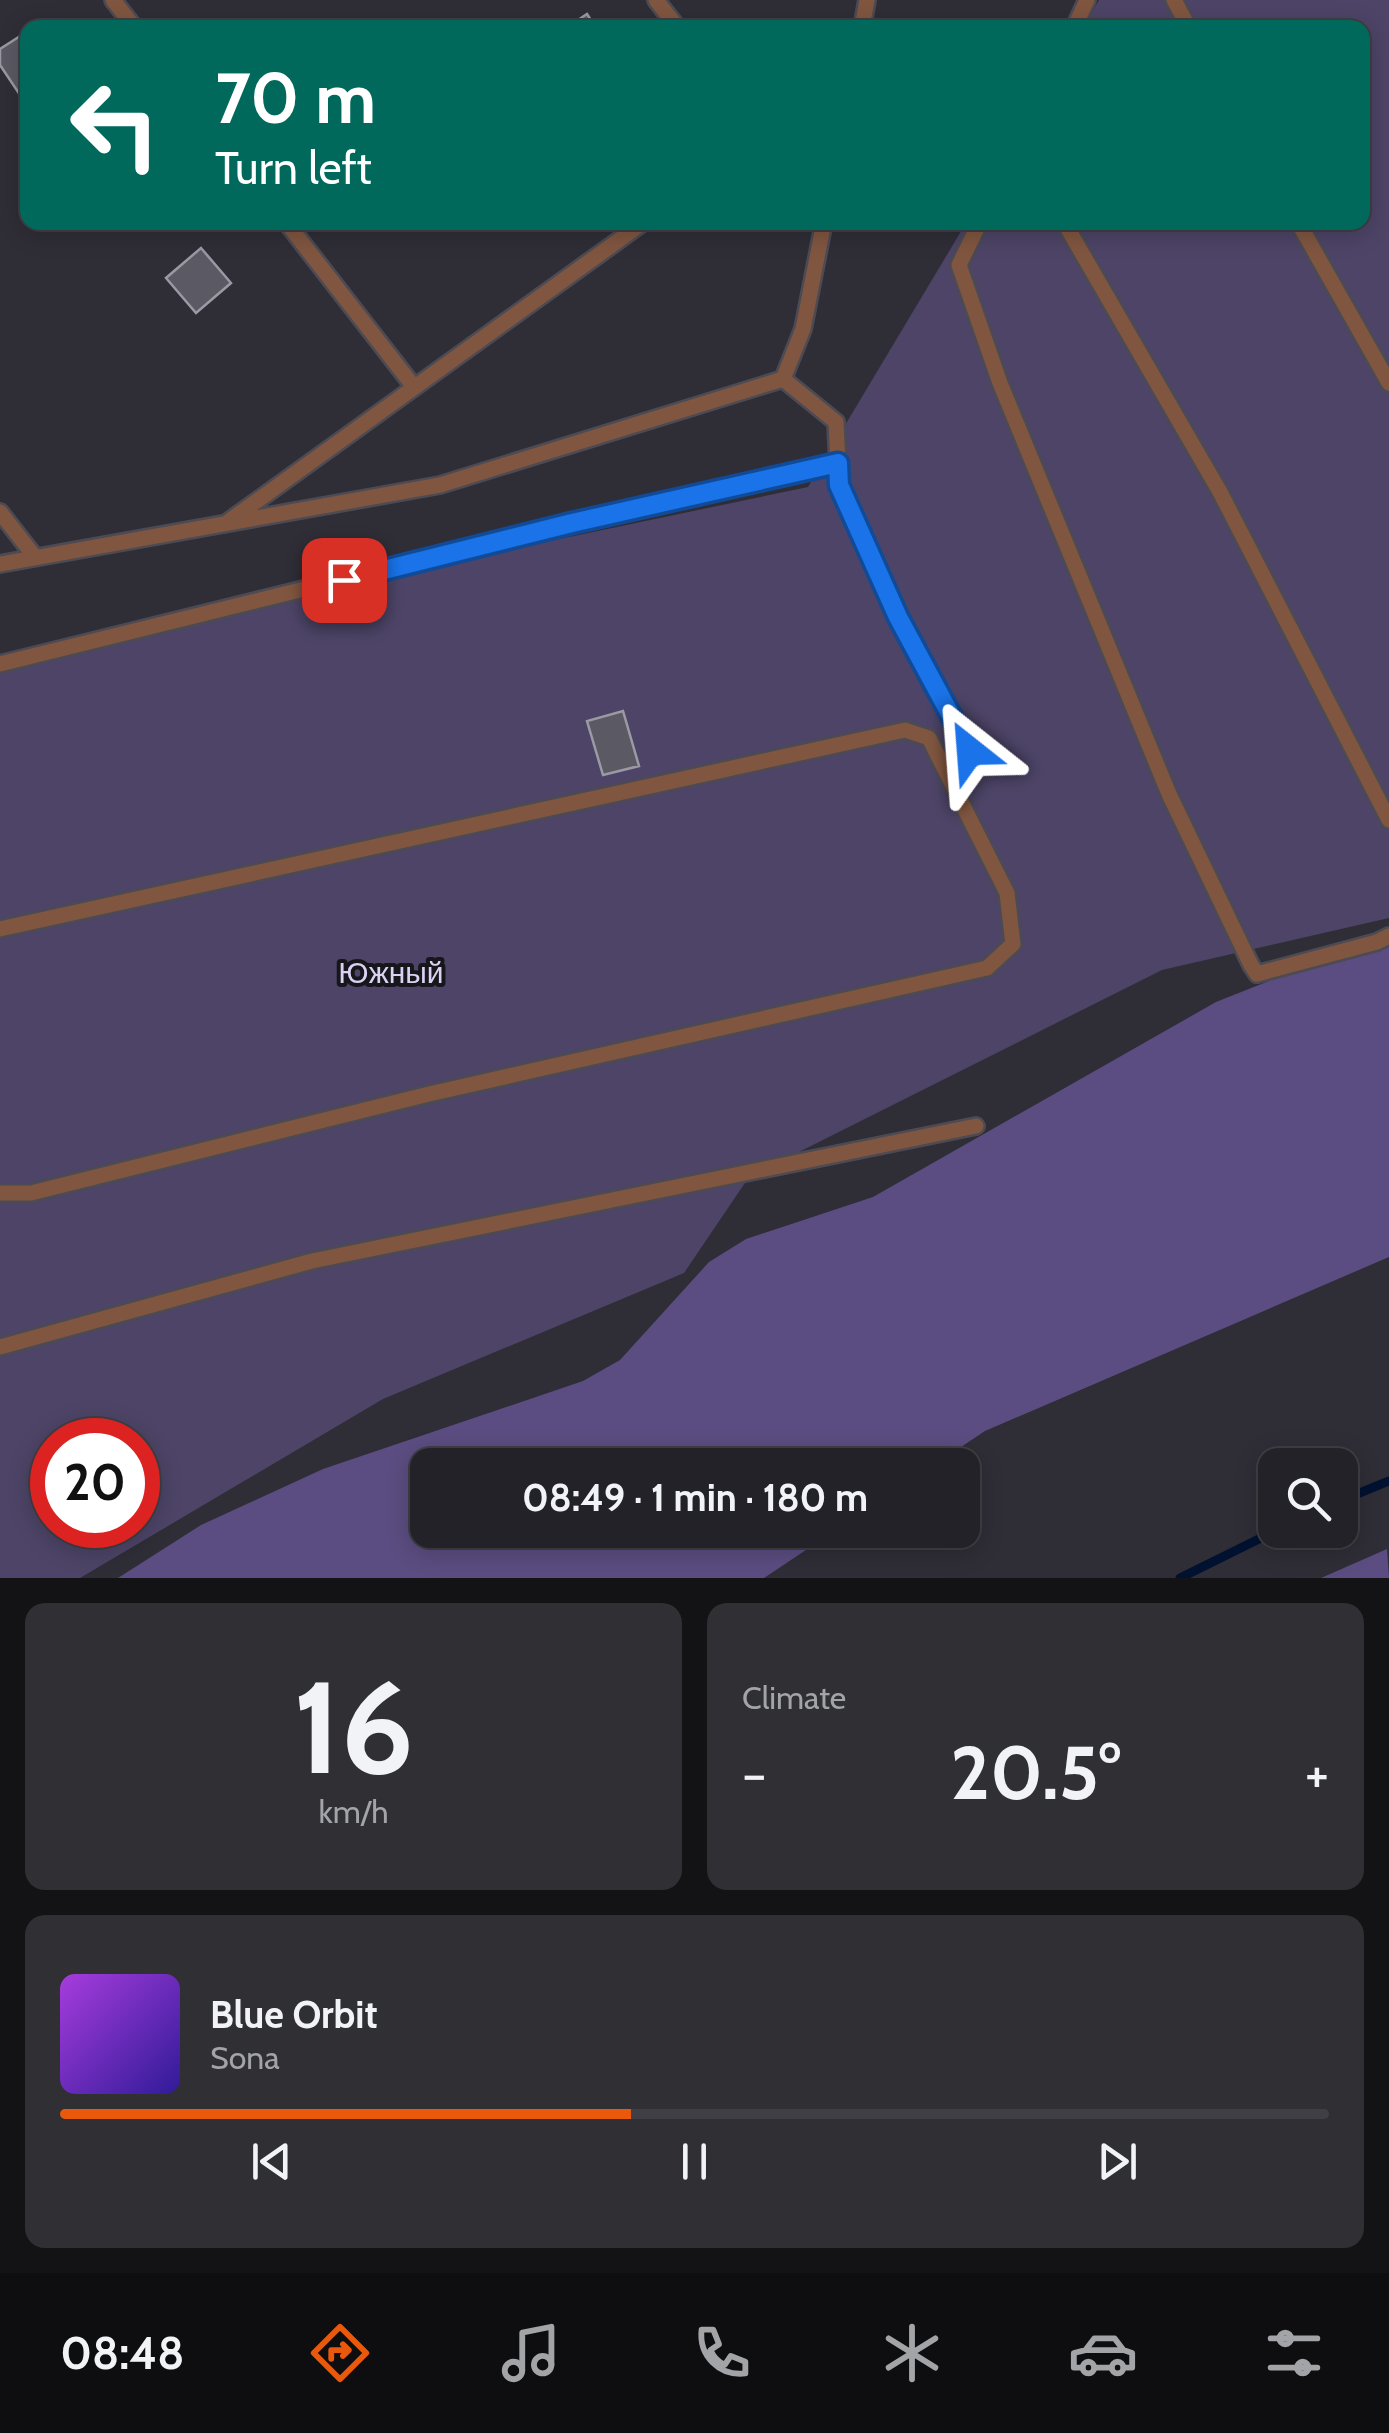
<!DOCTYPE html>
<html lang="en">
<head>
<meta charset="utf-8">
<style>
	body { margin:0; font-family:Cabin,sans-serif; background:#2f2f34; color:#f1f3f6; height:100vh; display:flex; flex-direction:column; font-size:38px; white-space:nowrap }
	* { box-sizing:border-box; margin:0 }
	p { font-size:32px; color:#a3a4a8 }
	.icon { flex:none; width:55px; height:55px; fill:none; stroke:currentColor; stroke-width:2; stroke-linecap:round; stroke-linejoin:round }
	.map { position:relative; height:1578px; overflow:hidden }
	.details { display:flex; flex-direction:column; gap:25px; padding:25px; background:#131316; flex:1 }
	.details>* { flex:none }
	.banner { position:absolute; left:20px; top:20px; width:1350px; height:210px; border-radius:20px; box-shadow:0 5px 25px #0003,0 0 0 2px #403f45; background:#00695c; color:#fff; overflow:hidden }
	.controls { position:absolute; left:1258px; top:1448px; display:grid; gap:20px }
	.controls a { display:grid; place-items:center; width:100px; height:100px; border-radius:20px; background:#232228; box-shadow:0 5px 25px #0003,0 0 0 2px #403f45; font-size:50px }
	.speed { position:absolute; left:30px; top:1418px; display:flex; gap:20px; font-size:50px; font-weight:700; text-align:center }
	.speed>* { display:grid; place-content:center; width:130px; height:130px; border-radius:50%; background:#232228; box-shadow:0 5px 25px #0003,0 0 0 2px #403f45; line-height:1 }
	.speed .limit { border:15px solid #d22; background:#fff; color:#111 }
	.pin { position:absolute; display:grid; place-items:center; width:85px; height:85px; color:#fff; margin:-42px; border-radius:20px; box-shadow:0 5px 15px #0006 }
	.me { position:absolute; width:110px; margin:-55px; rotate:332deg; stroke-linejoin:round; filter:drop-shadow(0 0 8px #0008) }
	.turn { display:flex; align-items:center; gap:35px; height:210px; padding:0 30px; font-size:45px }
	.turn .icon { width:130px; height:130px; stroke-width:2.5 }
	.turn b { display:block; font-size:70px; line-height:85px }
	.big { font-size:75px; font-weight:700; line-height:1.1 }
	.details .tile { flex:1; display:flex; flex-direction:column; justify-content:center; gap:15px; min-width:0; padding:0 35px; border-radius:20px; background:#2f2f34 }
	.details .dial { align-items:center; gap:0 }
	.dial b { font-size:130px; line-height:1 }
	.song { display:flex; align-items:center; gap:30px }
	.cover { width:120px; height:120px; border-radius:15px; background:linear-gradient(135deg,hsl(280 70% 55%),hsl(250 70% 35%)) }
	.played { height:10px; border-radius:5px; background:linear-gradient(90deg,#ea580c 45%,#403f45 45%) }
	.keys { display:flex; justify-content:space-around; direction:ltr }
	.heat { display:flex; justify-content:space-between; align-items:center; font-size:55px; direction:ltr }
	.details .tiles { flex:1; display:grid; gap:25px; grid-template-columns:1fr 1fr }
	.tile:last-child { grid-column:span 2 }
	.trip { position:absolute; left:410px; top:1448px; width:570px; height:100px; border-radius:20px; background:#232228; box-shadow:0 5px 25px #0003,0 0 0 2px #403f45; font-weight:700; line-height:100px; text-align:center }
	.menu { display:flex; height:160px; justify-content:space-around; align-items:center; background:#0e0e10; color:#a3a4a8 }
	.menu .icon { width:70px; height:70px }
	.menu .active { color:#ea580c }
	.menu b { font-size:45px; color:#f1f3f6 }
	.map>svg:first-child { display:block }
</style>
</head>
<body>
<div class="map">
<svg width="1389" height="1578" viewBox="0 0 1389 1578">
	<rect width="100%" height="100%" fill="#2f2d36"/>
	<!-- green -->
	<path fill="#4d4467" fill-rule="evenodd" d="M 1099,0 L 1389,0 L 1389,918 L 1162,970 L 749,1177 L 684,1273 L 383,1399 L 80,1578 L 0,1578 L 0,656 L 808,487 L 966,223 L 1362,222 L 1362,28 L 1083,27 ZM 52,1440 L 138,1440 L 138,1525 L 52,1525 Z"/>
	<!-- forest -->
	<path fill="#5b4d81" d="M 1389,933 L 1389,1257 L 985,1431 L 934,1465 L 428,1465 L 428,1530 L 836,1530 L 764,1578 L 118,1578 L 201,1525 L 323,1469 L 583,1381 L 620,1360 L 709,1262 L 746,1239 L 873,1197 L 1216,1002 Z
		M 1387,1549 L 1389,1578 L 1321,1578 Z"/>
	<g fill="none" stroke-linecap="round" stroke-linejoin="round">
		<!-- stream -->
		<path stroke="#001230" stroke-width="9" d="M 1340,1501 L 1389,1481
			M 1180,1578 L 1277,1530"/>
	</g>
	<!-- building -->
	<path fill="#5b5963" stroke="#9b99a4" stroke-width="2.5" d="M 587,14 L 596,28 L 566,28 Z
		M 28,31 L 28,99 L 24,101 L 0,65 L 0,49 Z
		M 201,248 L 231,283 L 196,313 L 166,278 Z
		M 623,711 L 639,766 L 603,775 L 587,721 Z"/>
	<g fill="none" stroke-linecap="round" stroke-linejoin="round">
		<!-- lane casing -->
		<g stroke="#4c4a53" stroke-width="20">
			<path id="lane" d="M 113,0 L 135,28
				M 656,0 L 678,28
				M 1174,0 L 1189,28
				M 862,28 L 867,0
				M 1074,28 L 1087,0
				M 286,222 L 414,387
				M 980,222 L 959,265 L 1000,383 L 1169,794 L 1251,965 L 1257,974 L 1377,942 L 1389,936
				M 1064,222 L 1220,492 L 1389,820
				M 1298,222 L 1389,383
				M 783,379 L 836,422 L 839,485 L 898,617 L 970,751
				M 0,512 L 35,557
				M 229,521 L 644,222
				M 0,564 L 440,485 L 783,379 L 803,329 L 824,222
				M 0,664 L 572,523 L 838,463
				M 0,929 L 905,730 L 929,738 L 1007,893 L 1013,944 L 987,968 L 429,1094 L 31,1193 L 0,1193
				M 0,1347 L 312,1261 L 976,1126"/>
		</g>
		<!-- lane -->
		<use href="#lane" stroke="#805640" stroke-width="15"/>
	</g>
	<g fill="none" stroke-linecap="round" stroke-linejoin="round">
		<!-- route casing -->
		<g stroke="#114b97" stroke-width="25">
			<path id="route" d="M 344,580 L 572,523 L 838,463 L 839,485 L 898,617 L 970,751"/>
		</g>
		<!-- route -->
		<use href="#route" stroke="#1a73e8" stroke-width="18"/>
	</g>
	<g text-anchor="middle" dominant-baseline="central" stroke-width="8" stroke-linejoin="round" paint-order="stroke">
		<!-- park labels -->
		<g font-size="30" fill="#dad2f3" stroke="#17161a">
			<text x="391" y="972">Южный</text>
		</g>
	</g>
</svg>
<div class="controls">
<a><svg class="icon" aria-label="search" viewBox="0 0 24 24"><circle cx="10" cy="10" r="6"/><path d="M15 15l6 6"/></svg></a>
</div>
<div class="speed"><div class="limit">20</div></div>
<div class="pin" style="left:344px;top:580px;background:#d93025"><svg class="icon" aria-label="arrive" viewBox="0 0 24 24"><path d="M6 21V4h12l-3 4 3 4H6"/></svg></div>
<svg class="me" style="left:970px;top:751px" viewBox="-20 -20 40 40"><path d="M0-17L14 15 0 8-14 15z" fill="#1a73e8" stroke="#fff" stroke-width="4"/></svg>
<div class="trip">08:49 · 1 min · 180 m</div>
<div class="banner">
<div class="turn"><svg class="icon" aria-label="left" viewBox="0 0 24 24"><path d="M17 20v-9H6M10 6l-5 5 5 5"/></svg><div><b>70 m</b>Turn left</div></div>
</div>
</div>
<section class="details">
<div class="tiles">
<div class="tile dial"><b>16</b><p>km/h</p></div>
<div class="tile"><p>Climate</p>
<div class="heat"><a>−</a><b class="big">20.5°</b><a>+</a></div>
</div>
<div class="tile">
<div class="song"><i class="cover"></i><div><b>Blue Orbit</b><p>Sona</p></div></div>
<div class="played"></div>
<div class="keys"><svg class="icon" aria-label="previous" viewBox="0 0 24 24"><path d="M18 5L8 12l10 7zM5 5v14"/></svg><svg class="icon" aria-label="pause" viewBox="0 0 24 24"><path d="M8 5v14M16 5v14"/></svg><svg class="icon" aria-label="next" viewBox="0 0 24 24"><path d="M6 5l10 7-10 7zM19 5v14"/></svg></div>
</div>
</div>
</section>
<nav class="menu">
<b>08:48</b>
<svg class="icon active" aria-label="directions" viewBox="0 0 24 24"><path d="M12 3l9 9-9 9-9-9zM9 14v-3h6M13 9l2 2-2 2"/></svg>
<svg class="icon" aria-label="music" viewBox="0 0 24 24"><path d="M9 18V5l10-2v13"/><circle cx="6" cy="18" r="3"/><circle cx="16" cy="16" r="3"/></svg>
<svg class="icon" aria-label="phone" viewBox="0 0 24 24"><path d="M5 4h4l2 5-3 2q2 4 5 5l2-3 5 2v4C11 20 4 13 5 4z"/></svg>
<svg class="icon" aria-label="climate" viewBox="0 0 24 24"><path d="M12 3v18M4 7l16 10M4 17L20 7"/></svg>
<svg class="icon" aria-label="car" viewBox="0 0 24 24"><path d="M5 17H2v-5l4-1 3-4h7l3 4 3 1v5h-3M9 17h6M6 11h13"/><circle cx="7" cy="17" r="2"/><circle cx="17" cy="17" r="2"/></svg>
<svg class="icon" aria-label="filters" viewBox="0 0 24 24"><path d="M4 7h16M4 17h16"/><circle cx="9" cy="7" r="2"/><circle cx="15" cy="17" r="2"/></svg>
</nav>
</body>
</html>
